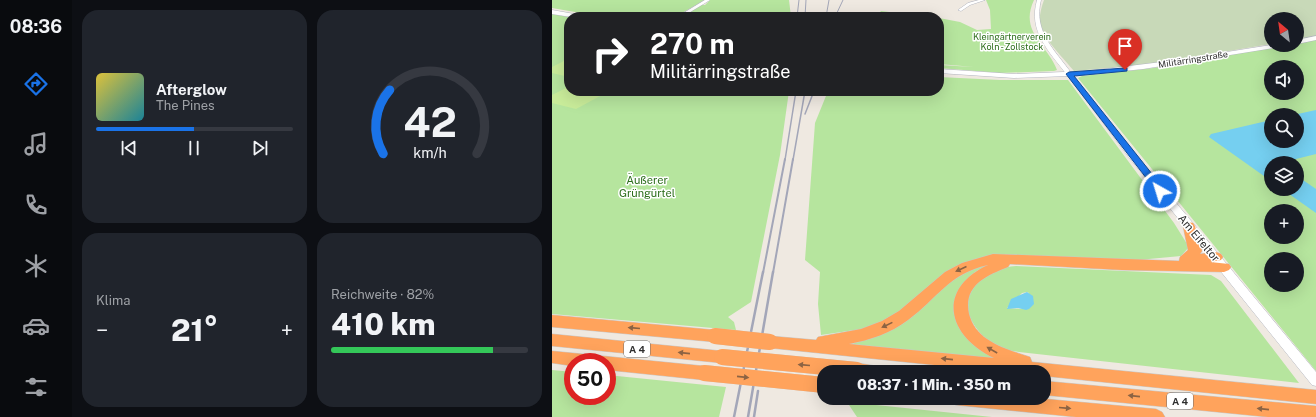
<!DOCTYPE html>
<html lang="de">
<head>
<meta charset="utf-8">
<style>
	body { margin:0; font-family:"Public Sans",sans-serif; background:#20242c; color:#f1f3f6; height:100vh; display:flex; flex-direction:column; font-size:15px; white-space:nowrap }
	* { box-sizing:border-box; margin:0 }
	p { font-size:13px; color:#9ea1a6 }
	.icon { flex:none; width:22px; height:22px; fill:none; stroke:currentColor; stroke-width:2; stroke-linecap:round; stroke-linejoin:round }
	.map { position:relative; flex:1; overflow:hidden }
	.sheet { display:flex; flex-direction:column; gap:10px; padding:10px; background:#0d0f14; width:480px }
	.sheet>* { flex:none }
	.hud { position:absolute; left:12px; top:12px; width:380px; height:84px; border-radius:16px; box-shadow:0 4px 16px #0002; background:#202124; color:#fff; overflow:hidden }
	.needle { width:26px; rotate:331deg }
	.tools { position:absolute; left:712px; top:12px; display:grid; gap:8px }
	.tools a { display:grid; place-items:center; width:40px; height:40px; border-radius:50%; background:#171b24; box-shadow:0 4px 16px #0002; font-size:20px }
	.speed { position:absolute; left:12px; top:353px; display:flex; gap:8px; font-size:20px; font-weight:700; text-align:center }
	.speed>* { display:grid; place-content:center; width:52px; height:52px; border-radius:50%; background:#171b24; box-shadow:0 4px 16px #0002; line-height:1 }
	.speed .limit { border:6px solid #d22; background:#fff; color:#111 }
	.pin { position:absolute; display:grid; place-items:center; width:34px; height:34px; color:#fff; margin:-41px -17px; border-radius:50% 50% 50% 0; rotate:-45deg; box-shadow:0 0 4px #0007 }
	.pin .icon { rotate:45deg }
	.me { position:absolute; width:44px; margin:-22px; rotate:321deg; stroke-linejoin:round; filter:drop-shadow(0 0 3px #0008) }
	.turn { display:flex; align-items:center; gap:14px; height:84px; padding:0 20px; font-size:18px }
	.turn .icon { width:52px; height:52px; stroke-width:2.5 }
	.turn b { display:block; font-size:28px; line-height:34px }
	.big { font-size:30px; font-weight:800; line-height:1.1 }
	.sheet .tile { flex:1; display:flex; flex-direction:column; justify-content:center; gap:6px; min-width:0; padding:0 14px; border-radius:16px; background:#20242c }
	.sheet .dial { align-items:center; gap:0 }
	.dial svg { height:104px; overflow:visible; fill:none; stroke:#363941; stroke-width:7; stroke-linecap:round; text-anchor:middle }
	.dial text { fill:#f1f3f6; stroke:none }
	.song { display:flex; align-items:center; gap:12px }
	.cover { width:48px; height:48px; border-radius:6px; background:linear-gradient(135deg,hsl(50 70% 55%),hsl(190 70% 35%)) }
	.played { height:4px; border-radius:2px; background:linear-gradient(90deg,#1a73e8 50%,#363941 50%) }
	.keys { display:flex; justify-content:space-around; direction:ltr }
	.heat { display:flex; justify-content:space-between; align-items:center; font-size:22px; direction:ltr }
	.charge { height:6px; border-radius:3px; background:linear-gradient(90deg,#34c759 82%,#363941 0) }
	.sheet .tiles { flex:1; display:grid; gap:10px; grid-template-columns:repeat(2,1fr) }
	.trip { position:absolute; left:265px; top:365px; width:234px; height:40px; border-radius:16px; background:#171b24; box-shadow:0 4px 16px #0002; font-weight:800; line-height:40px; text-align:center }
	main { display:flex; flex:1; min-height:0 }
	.tabs { display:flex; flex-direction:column; width:72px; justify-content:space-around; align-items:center; background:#090b0e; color:#9ea1a6 }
	.tabs .icon { width:28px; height:28px }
	.tabs .current { color:#1a73e8 }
	.tabs b { font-size:18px; color:#f1f3f6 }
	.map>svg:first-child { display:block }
</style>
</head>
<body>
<main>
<nav class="tabs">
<b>08:36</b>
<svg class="icon current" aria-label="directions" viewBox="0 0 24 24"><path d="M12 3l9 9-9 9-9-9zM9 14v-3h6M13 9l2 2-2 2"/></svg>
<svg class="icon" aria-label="music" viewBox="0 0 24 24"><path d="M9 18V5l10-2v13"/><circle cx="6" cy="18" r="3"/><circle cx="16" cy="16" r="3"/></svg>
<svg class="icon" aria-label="phone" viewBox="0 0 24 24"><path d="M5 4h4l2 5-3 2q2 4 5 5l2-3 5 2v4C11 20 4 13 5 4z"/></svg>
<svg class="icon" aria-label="climate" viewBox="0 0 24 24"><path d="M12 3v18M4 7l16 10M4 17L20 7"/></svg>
<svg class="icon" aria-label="car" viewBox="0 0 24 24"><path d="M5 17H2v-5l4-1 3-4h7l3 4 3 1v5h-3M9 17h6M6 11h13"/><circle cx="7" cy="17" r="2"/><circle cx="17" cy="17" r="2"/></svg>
<svg class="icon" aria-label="filters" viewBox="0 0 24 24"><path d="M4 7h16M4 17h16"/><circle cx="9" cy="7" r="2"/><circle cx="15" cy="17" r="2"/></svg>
</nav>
<section class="sheet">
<div class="tiles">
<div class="tile">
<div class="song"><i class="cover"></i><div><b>Afterglow</b><p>The Pines</p></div></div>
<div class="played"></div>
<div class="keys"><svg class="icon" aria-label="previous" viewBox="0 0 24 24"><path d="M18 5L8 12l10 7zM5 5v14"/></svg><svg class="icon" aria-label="pause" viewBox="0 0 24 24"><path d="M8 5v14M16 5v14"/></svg><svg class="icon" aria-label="next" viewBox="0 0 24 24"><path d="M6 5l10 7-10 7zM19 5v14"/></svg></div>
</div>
<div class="tile dial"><svg viewBox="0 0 100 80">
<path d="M14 69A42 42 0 1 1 86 69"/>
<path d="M14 69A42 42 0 0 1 19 20" stroke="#1a73e8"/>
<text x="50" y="56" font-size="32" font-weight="700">42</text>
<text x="50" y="72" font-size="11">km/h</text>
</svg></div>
<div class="tile"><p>Klima</p>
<div class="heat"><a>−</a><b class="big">21°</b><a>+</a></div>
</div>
<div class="tile"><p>Reichweite · 82%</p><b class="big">410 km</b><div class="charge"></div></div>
</div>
</section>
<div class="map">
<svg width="764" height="417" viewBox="0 0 764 417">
	<rect width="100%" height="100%" fill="#efe9e1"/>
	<!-- green -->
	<path fill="#b6e59e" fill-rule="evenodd" d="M 0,0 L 153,0 L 123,17 L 52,17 L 0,8 Z
		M 158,0 L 237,0 L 239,17 L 129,17 L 149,5 L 153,5 Z
		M 434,0 L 482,0 C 467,32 495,44 505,70 L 502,71 L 448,73 L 387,68 L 387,65 L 422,67 L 387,64 L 387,18 L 408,22 L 425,30 L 439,29 L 438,10 Z
		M 329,11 L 379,17 L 324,17 Z
		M 0,14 L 17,17 L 17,91 L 237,91 L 228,155 L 199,302 L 176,317 L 182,322 L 184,330 L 0,314 Z
		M 764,40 L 764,371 L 526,78 L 530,76 L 601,68 L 736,45 L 745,45 L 745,43 ZM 719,67 L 745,67 L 745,93 L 719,93 ZM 719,115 L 745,115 L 745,141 L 719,141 ZM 719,163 L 745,163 L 745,189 L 719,189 ZM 719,211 L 745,211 L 745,237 L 719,237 ZM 719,259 L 745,259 L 745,285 L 719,285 Z
		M 387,77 L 448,80 L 516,80 L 622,223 L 637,247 L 629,256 L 586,260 L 461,255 L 423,259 L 394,272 L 345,314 L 333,320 L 310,329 L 269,335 L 266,304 L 268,272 L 253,260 L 263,123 L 276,91 L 387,91 Z
		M 440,264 C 417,272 410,282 404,305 L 449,360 L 299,344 L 320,338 L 392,286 L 419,269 Z
		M 464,266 L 659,275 L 669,281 L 747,383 L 467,352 C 462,351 457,351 452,349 C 427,341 400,304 425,282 C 435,272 450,267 464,266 ZM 475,292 L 477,293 L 471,309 L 455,308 L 470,293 Z
		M 0,370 L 21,372 L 21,396 L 55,396 L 55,375 L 174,387 L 167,417 L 0,417 Z
		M 295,402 L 440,417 L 305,417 Z"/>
	<!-- cemetery -->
	<path fill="#c8d9b8" d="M 492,0 L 764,0 L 764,37 L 745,40 L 745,19 L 719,19 L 719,44 L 592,65 L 522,71 C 514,61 490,37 488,25 C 487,16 489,8 492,0 Z"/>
	<!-- pitch -->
	<path fill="#c9ec9a" d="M 17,56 L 17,77 L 0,73 L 0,67 L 10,62 Z
		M 16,87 L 17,91 L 34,91 L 50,95 L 24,109 L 0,103 L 0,95 Z"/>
	<!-- water -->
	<path fill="#75cff0" d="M 764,110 L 764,154 L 728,163 L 719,163 L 719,181 L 657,137 L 659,134 L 719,120 L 719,141 L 745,141 L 745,115 L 741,115 Z
		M 745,176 L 764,189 L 764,213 L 730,189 L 745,189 Z
		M 475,292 L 481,296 L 482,304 L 477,309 L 474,310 L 466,308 L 455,309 L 459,299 Z"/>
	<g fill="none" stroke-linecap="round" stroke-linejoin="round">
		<!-- minor casing -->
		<g stroke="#b4b7c1" stroke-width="1">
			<path id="minor" d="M 153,0 L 158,0 L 130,17 L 125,17 Z
				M 427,0 L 433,0 L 418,5 L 409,11 L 406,10 L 416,3 Z"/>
		</g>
		<!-- tertiary casing -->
		<g stroke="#b4b7c1" stroke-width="1">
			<path id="tertiary" d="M 485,0 L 489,0 C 481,32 503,50 520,74 L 519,75 L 515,75 C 497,51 476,32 485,0 Z"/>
		</g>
		<!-- secondary casing -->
		<g stroke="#b4b7c1" stroke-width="1">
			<path id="secondary" d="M 0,10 L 28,15 L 31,17 L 19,17 L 0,14 Z
				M 764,36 L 764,40 L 745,44 L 745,40 Z
				M 719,45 L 730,45 L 727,47 L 591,69 L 522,76 L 582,152 L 764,372 L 764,386 L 760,385 L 576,156 L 516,76 L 462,78 L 387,73 L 387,69 L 462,74 L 536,71 L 618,61 Z"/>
		</g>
		<!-- motorway casing -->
		<g stroke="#c9c9c9" stroke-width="1">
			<path id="motorway" d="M 637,222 L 641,223 L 643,226 L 650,251 L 648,254 L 664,252 L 669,254 L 671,257 L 669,260 L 658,262 L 677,264 L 679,267 L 677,270 L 672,272 L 570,270 L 458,264 L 456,267 C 433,276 411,286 417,314 C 420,325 426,333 435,339 C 448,348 463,352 478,357 L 480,362 L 764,390 L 764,404 L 492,376 L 492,372 L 450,372 L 218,348 L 213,346 L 210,342 L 213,338 L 218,336 L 264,340 L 266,337 L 309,329 L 330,321 L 347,311 L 393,272 L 410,263 L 441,254 L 627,261 L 628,257 L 636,250 L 631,226 L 633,223 ZM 436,265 C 384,289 395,336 442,358 L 297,344 C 318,340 339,333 356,320 C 386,298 396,274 436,265 Z
				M 0,315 L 163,330 L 168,332 L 171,336 L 168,340 L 163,342 L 0,327 Z
				M 0,334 L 170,351 L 176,352 L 178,357 L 176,362 L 170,363 L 0,346 Z
				M 0,351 L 152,366 L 158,368 L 160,373 L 158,378 L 152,380 L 55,370 L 55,362 L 21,362 L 21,366 L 0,363 Z
				M 305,363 L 331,367 L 333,372 L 298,372 L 297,370 L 299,365 Z
				M 492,381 L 764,406 L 764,417 L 716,417 L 492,395 Z
				M 396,398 L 483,398 L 604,409 L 610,412 L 613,417 L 524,417 L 404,405 L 398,403 Z"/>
		</g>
		<!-- minor -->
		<use href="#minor" fill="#fff" fill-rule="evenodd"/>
		<!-- tertiary -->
		<use href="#tertiary" fill="#fff" fill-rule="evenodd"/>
		<!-- secondary -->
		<use href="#secondary" fill="#fff" fill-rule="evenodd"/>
		<!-- motorway -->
		<use href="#motorway" fill="#ffa35c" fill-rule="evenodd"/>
		<!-- rail-far3 -->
		<path stroke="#a3a6b8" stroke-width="1" d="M 245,17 L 247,0
			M 253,17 L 254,0
			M 274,17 L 277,0
			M 283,17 L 291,0"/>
		<!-- rail-far2 -->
		<path stroke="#a3a6b8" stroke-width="1.5" d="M 253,114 L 262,91
			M 233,160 L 244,91
			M 241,160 L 253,91"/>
		<!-- rail-far1 -->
		<path stroke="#a3a6b8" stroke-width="2" d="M 211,273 L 233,159
			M 221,273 L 241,159"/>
		<!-- rail -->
		<path stroke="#a3a6b8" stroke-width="2.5" d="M 182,417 L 211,272
			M 196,417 L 221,272
			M 202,417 L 206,391"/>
		<!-- motorway-bridge casing -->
		<g stroke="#c9c9c9" stroke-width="16" stroke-linecap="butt">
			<path id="motorway-bridge" d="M 163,336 L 218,342
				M 170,357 L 305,370
				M 152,373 L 272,385"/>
		</g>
		<!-- motorway-bridge -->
		<use href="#motorway-bridge" stroke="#ffa35c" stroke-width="16"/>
	</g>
	<!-- one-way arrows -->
	<defs><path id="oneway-solid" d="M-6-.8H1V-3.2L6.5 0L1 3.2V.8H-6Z"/></defs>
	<g fill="#8c6343">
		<use href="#oneway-solid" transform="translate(409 269) rotate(156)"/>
		<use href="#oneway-solid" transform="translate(335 325) rotate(154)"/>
		<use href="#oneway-solid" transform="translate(82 328) rotate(-175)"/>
		<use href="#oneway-solid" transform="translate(440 350) rotate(-150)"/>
		<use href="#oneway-solid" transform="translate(132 353) rotate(-174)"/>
		<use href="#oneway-solid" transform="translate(395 359) rotate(-174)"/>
		<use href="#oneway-solid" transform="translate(252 365) rotate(-175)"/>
		<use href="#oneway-solid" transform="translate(191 377) rotate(6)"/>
		<use href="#oneway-solid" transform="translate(582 396) rotate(-174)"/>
		<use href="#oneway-solid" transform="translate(513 408) rotate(5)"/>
		<use href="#oneway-solid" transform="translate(711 409) rotate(-174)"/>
	</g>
	<!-- route -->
	<path fill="#1a73e8" stroke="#114b97" d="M 573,68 L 575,68 L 575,71 L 522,76 L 612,189 L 613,191 L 612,192 L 605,192 L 514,74 L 517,72 Z"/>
	<g text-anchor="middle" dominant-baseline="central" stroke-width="3" stroke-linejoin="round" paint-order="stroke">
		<!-- far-park labels -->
		<g font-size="9" fill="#2c6e1b" stroke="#fff">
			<text x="460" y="36">Kleingärtnerverein<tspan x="460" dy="10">Köln - Zollstock</tspan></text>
		</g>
		<!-- far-street labels -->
		<g font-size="9" fill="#2e2e2e" stroke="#fff">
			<text transform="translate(641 59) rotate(-9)">Militärringstraße</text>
		</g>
		<!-- shield labels -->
		<g fill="#fff" stroke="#6d6d6d" stroke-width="1">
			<rect x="72" y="341" width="26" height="16" rx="3"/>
			<rect x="615" y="393" width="26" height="16" rx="3"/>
		</g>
		<g font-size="10" font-weight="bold" fill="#2e2e2e">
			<text x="85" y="349">A 4</text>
			<text x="628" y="401">A 4</text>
		</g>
		<!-- park labels -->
		<g font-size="11" fill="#2c6e1b" stroke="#fff">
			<text x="95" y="180">Äußerer<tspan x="95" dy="13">Grüngürtel</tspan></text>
		</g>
		<!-- street labels -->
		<g font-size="11" fill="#2e2e2e" stroke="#fff">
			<text transform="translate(647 238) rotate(50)">Am Eifeltor</text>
		</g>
	</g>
</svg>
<div class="tools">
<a><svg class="needle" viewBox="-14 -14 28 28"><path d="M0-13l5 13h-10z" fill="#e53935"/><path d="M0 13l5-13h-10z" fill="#9ea1a6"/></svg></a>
<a><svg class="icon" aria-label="sound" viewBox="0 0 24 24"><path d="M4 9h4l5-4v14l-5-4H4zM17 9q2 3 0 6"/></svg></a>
<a><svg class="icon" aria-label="search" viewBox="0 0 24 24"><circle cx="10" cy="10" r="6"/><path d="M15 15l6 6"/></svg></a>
<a><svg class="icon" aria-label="layers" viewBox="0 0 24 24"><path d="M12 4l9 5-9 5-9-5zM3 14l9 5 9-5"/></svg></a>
<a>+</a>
<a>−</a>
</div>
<div class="speed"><div class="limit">50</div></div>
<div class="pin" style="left:573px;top:70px;background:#d93025"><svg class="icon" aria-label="arrive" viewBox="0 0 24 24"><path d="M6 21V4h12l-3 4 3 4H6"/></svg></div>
<svg class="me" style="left:608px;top:191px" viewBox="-20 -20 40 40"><circle r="17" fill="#1a73e8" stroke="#fff" stroke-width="3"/><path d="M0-11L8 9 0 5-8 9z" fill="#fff"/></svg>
<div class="trip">08:37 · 1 Min. · 350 m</div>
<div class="hud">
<div class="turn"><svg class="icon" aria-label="right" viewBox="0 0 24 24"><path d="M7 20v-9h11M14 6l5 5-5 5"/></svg><div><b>270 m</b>Militärringstraße</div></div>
</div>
</div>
</main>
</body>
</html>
